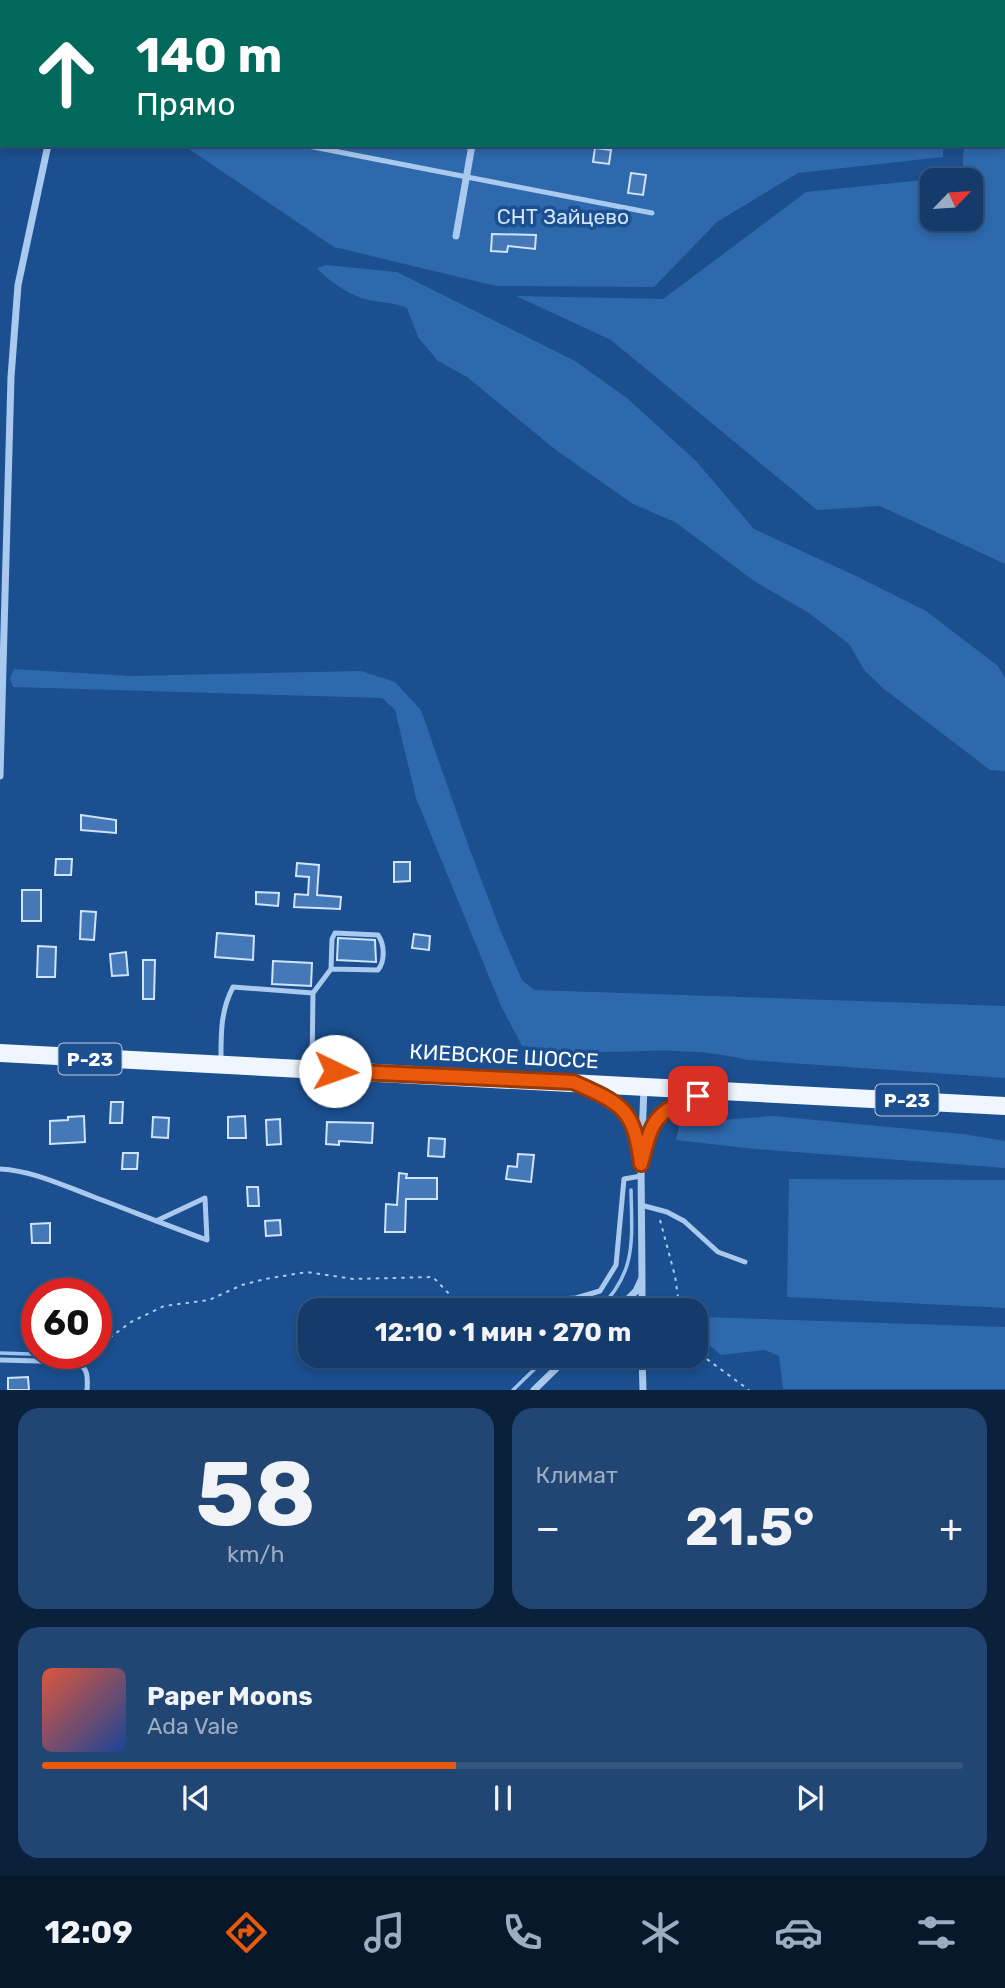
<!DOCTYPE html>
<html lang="ru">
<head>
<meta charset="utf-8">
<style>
	body { margin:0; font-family:Rubik,sans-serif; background:#214673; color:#f1f3f6; height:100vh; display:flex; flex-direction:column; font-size:26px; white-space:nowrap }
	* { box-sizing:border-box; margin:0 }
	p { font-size:23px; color:#9dadc1 }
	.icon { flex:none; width:38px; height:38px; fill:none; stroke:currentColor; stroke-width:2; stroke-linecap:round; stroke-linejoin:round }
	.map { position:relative; height:1390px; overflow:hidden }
	.panel { display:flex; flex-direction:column; gap:18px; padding:18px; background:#0b203b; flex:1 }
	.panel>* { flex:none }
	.banner { position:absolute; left:0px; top:0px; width:1006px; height:147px; box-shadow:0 4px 10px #0003,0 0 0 2px #33557e; background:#00695c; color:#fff; overflow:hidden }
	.needle { width:46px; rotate:65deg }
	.fabs { position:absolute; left:920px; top:168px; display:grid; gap:14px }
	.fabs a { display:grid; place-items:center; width:63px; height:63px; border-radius:14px; background:#143b6b; box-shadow:0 4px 10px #0003,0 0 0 2px #33557e; font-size:35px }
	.speed { position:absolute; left:21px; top:1278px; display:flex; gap:14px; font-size:35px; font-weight:700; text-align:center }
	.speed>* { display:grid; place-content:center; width:91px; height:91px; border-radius:50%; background:#143b6b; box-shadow:0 4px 10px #0003,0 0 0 2px #33557e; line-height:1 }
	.speed .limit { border:10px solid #d22; background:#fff; color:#111 }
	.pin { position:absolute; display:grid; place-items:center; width:60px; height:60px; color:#fff; margin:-30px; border-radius:14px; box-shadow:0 4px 10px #0006 }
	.me { position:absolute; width:77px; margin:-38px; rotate:93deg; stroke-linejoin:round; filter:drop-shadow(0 0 5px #0008) }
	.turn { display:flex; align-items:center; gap:24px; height:147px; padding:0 21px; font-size:32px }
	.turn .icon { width:91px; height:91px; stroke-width:2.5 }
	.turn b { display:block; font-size:49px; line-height:60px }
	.big { font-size:52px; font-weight:700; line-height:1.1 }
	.panel .widget { flex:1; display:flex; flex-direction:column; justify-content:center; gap:10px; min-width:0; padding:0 24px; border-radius:21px; background:#214673 }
	.panel .dial { align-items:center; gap:0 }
	.dial b { font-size:91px; line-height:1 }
	.song { display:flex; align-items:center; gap:21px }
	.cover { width:84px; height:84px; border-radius:10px; background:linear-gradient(135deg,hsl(10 70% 55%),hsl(220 70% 35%)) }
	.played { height:7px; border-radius:4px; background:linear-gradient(90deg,#ea580c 45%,#33557e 45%) }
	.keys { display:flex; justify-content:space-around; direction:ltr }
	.heat { display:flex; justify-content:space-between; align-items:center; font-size:38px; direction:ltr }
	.panel .tiles { flex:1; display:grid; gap:18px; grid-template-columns:1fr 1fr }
	.widget:last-child { grid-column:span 2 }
	.trip { position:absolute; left:298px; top:1298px; width:410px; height:70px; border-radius:21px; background:#143b6b; box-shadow:0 4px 10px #0003,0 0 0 2px #33557e; font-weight:700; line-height:70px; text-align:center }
	.dock { display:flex; height:112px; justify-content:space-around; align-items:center; background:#08182b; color:#9dadc1 }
	.dock .icon { width:49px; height:49px }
	.dock .current { color:#ea580c }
	.dock b { font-size:32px; color:#f1f3f6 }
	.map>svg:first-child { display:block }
</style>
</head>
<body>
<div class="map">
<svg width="1005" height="1390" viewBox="0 0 1005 1390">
	<rect width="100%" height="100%" fill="#1b4f8f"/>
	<!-- green -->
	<path fill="#2e69ad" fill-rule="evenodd" d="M 59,0 L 1005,0 L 1005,564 L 880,506 L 817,510 L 611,340 L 516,296 L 663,299 L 806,192 L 962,176 L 964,145 L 1004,145 L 1004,2 ZM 933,180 L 971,180 L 971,219 L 933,219 Z
		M 183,145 L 943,145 L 943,157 L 798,173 L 717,222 L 654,287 L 496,286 L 334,247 Z
		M 326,265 L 397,272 L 575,361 L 627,398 L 696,461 L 754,529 L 856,576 L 926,611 L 998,666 L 1005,678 L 1005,771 L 990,770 L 884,689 L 865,671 L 849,644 L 809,613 L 754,581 L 675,522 L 633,504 L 556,450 L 467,377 L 438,361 L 418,337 L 407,308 C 395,303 387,303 374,301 C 355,299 329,282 317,268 Z
		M 14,669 L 130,676 L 361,671 L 395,682 L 421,710 L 467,842 L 501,932 L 522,980 L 534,990 L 1005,1006 L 1005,1078 L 748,1060 C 690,1046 645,1052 587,1052 C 565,1052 543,1048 522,1046 L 501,1006 L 416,798 L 395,710 L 382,698 L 13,687 L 10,678 Z
		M 773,1116 L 963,1134 L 1005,1141 L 1005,1168 L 755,1149 L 676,1140 L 680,1123 Z
		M 789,1179 L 1005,1180 L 1005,1308 L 787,1297 Z
		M 702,1317 L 1005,1327 L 1005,1389 L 783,1389 L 779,1356 L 765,1350 L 721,1355 L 706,1342 Z"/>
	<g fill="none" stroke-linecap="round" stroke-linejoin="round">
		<!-- stream -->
		<path stroke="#9cc4f0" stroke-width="3.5" d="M 597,1311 C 637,1273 632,1241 631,1190
			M 0,1353 L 31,1354
			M 44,1355 L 77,1356
			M 513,1390 L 548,1356"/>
	</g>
	<!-- building -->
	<path fill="#4478b7" stroke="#cfe3fa" stroke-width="2" d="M 595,148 L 611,150 L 609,164 L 593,162 Z
		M 631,173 L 646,175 L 643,195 L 628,193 Z
		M 492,234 L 536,235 L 535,249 L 508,246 L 507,252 L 491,251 Z
		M 81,815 L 116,820 L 116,833 L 81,830 Z
		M 56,859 L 72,859 L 71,875 L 55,875 Z
		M 394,862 L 410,862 L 410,881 L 394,882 Z
		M 297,863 L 319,865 L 317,895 L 341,897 L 340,909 L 294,907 L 295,894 L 308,895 L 309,877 L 296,876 Z
		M 22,890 L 41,890 L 41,921 L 22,921 Z
		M 256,892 L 279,893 L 278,906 L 256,904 Z
		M 81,911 L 96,912 L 94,940 L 80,939 Z
		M 217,933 L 254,936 L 253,960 L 215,957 Z
		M 414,934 L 430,936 L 429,950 L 412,948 Z
		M 338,938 L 375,940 L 376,962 L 337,960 Z
		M 38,946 L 56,947 L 55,977 L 37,977 Z
		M 126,952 L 128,975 L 112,976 L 110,954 Z
		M 143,960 L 155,960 L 154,999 L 143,999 Z
		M 273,961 L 312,963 L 311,986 L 272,984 Z
		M 111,1102 L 123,1102 L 122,1123 L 110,1123 Z
		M 84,1116 L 85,1142 L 50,1144 L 50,1121 L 68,1120 L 68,1117 Z
		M 245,1116 L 246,1138 L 228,1138 L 228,1117 Z
		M 153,1117 L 169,1118 L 168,1138 L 152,1137 Z
		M 280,1119 L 281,1144 L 267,1145 L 266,1120 Z
		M 327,1122 L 373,1123 L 372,1143 L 339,1141 L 339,1145 L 326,1144 Z
		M 429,1138 L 445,1139 L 444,1157 L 428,1156 Z
		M 123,1153 L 138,1153 L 137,1169 L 122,1169 Z
		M 518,1154 L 534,1155 L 531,1182 L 506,1179 L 508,1166 L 517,1167 Z
		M 399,1173 L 407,1174 L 406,1178 L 437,1178 L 437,1199 L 406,1199 L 405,1232 L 385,1232 L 386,1204 L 397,1205 Z
		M 247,1187 L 258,1187 L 259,1206 L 248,1206 Z
		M 280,1220 L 281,1235 L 266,1236 L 265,1221 Z
		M 50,1223 L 50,1243 L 32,1243 L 31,1224 Z
		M 28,1377 L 29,1390 L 8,1390 L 8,1378 Z"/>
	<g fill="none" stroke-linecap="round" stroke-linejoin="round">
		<!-- path -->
		<path stroke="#a9c9ee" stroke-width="2" stroke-dasharray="3.5 5" stroke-linecap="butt" d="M 0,85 L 2,84
			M 660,1220 L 675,1276 L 680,1311
			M 695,1347 L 704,1357 L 749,1390
			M 96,1348 L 131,1322 L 164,1306 L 209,1300 L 242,1285 L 265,1279 L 307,1272 L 353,1279 L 433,1277 L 453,1298
			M 87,1358 L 91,1353"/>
		<!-- service -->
		<path stroke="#a9c9ee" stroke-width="5" d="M 193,0 L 202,2
			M 837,0 L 847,2
			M 928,0 L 928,2
			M 303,145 L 652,213
			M 221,1063 C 221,1035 220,1012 233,987 L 313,993 L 331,969 L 378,970 C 385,961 385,945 378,935 L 335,933 L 332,939 L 331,969
			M 312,1067 L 313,993
			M 0,1169 C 34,1171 62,1185 94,1197 C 131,1211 169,1226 207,1240 L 205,1198 L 156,1221
			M 641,1205 L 667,1212 L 684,1221 L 718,1252 L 745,1262
			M 392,1310 L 576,1298 L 600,1291 L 616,1265 L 624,1179 L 641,1176
			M 0,1360 L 76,1362 C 88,1368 88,1376 87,1390"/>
		<!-- minor -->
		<path stroke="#a9c9ee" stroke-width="7" d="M 86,2 L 87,0
			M 503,2 L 503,0
			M 0,4 L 2,7
			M 456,236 L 472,145
			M 0,776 L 11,377 L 18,285 L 48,145
			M 591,1090 C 618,1101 634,1116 638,1146
			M 645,1150 C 654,1115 665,1107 699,1096
			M 642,1280 L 642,1311
			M 616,1311 L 636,1291 L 642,1278 L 641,1164 L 644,1087
			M 642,1356 L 643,1390
			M 534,1390 L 569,1356"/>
		<!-- primary -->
		<path stroke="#f0f6ff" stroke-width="18" d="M 0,1053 L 1005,1106"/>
	</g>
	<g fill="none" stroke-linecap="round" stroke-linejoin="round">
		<!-- route casing -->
		<g stroke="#983908" stroke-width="18">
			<path id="route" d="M 335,1071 L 573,1082 C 623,1104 634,1109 641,1164 C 652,1120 654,1112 698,1096"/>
		</g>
		<!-- route -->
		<use href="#route" stroke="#ea580c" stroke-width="12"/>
	</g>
	<g text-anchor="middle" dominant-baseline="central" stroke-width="7" stroke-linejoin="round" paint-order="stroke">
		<!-- shield labels -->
		<g fill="#1b4f8f" stroke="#bbcadd" stroke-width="2">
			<rect x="58.5" y="1043.5" width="63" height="31" rx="5"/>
			<rect x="875.5" y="1084.5" width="63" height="31" rx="5"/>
		</g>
		<g font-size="19" font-weight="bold" fill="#fff">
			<text x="90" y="1059">Р-23</text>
			<text x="907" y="1100">Р-23</text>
		</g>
		<!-- park labels -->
		<g font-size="21" fill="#cfe3fa" stroke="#1b4f8f">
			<text x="563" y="216">СНТ Зайцево</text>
		</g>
		<!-- street labels -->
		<g font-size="21" fill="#fff" stroke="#1b4f8f">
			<text transform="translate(504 1056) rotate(3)">КИЕВСКОЕ ШОССЕ</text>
		</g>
	</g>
</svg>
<div class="fabs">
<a><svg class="needle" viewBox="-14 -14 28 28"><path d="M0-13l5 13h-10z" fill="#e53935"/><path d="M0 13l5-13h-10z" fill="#9dadc1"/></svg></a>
</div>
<div class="speed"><div class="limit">60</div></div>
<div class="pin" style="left:698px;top:1096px;background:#d93025"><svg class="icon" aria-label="arrive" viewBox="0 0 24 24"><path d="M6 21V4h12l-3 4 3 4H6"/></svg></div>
<svg class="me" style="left:335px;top:1071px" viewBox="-20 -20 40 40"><circle r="19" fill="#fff"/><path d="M0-13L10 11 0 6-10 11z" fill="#ea580c"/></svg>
<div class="trip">12:10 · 1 мин · 270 m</div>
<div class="banner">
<div class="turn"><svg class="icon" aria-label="ahead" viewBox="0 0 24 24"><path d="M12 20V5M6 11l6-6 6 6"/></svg><div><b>140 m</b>Прямо</div></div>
</div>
</div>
<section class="panel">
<div class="tiles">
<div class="widget dial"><b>58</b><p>km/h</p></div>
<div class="widget"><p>Климат</p>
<div class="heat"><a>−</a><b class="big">21.5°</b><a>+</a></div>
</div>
<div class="widget">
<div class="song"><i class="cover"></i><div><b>Paper Moons</b><p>Ada Vale</p></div></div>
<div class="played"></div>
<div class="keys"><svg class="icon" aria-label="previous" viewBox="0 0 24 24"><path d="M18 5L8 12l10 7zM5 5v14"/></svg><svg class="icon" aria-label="pause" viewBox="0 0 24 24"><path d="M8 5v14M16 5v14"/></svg><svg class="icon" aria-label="next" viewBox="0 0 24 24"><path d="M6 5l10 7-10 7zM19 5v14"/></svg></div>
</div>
</div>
</section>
<nav class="dock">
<b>12:09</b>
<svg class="icon current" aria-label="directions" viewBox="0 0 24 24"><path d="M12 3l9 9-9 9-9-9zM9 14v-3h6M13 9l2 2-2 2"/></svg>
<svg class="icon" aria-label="music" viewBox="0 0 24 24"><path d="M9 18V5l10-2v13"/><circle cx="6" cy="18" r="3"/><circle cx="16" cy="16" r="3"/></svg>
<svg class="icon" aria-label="phone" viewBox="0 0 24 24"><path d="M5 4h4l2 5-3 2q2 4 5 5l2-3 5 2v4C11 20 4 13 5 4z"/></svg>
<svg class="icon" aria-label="climate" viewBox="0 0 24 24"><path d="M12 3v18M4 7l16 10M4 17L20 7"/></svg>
<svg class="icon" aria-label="car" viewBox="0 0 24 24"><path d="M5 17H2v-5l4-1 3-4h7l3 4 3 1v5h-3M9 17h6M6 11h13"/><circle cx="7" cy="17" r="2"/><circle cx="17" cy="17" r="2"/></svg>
<svg class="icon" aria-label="filters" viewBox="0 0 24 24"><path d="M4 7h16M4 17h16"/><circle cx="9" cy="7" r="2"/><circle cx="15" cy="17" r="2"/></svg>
</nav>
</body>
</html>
